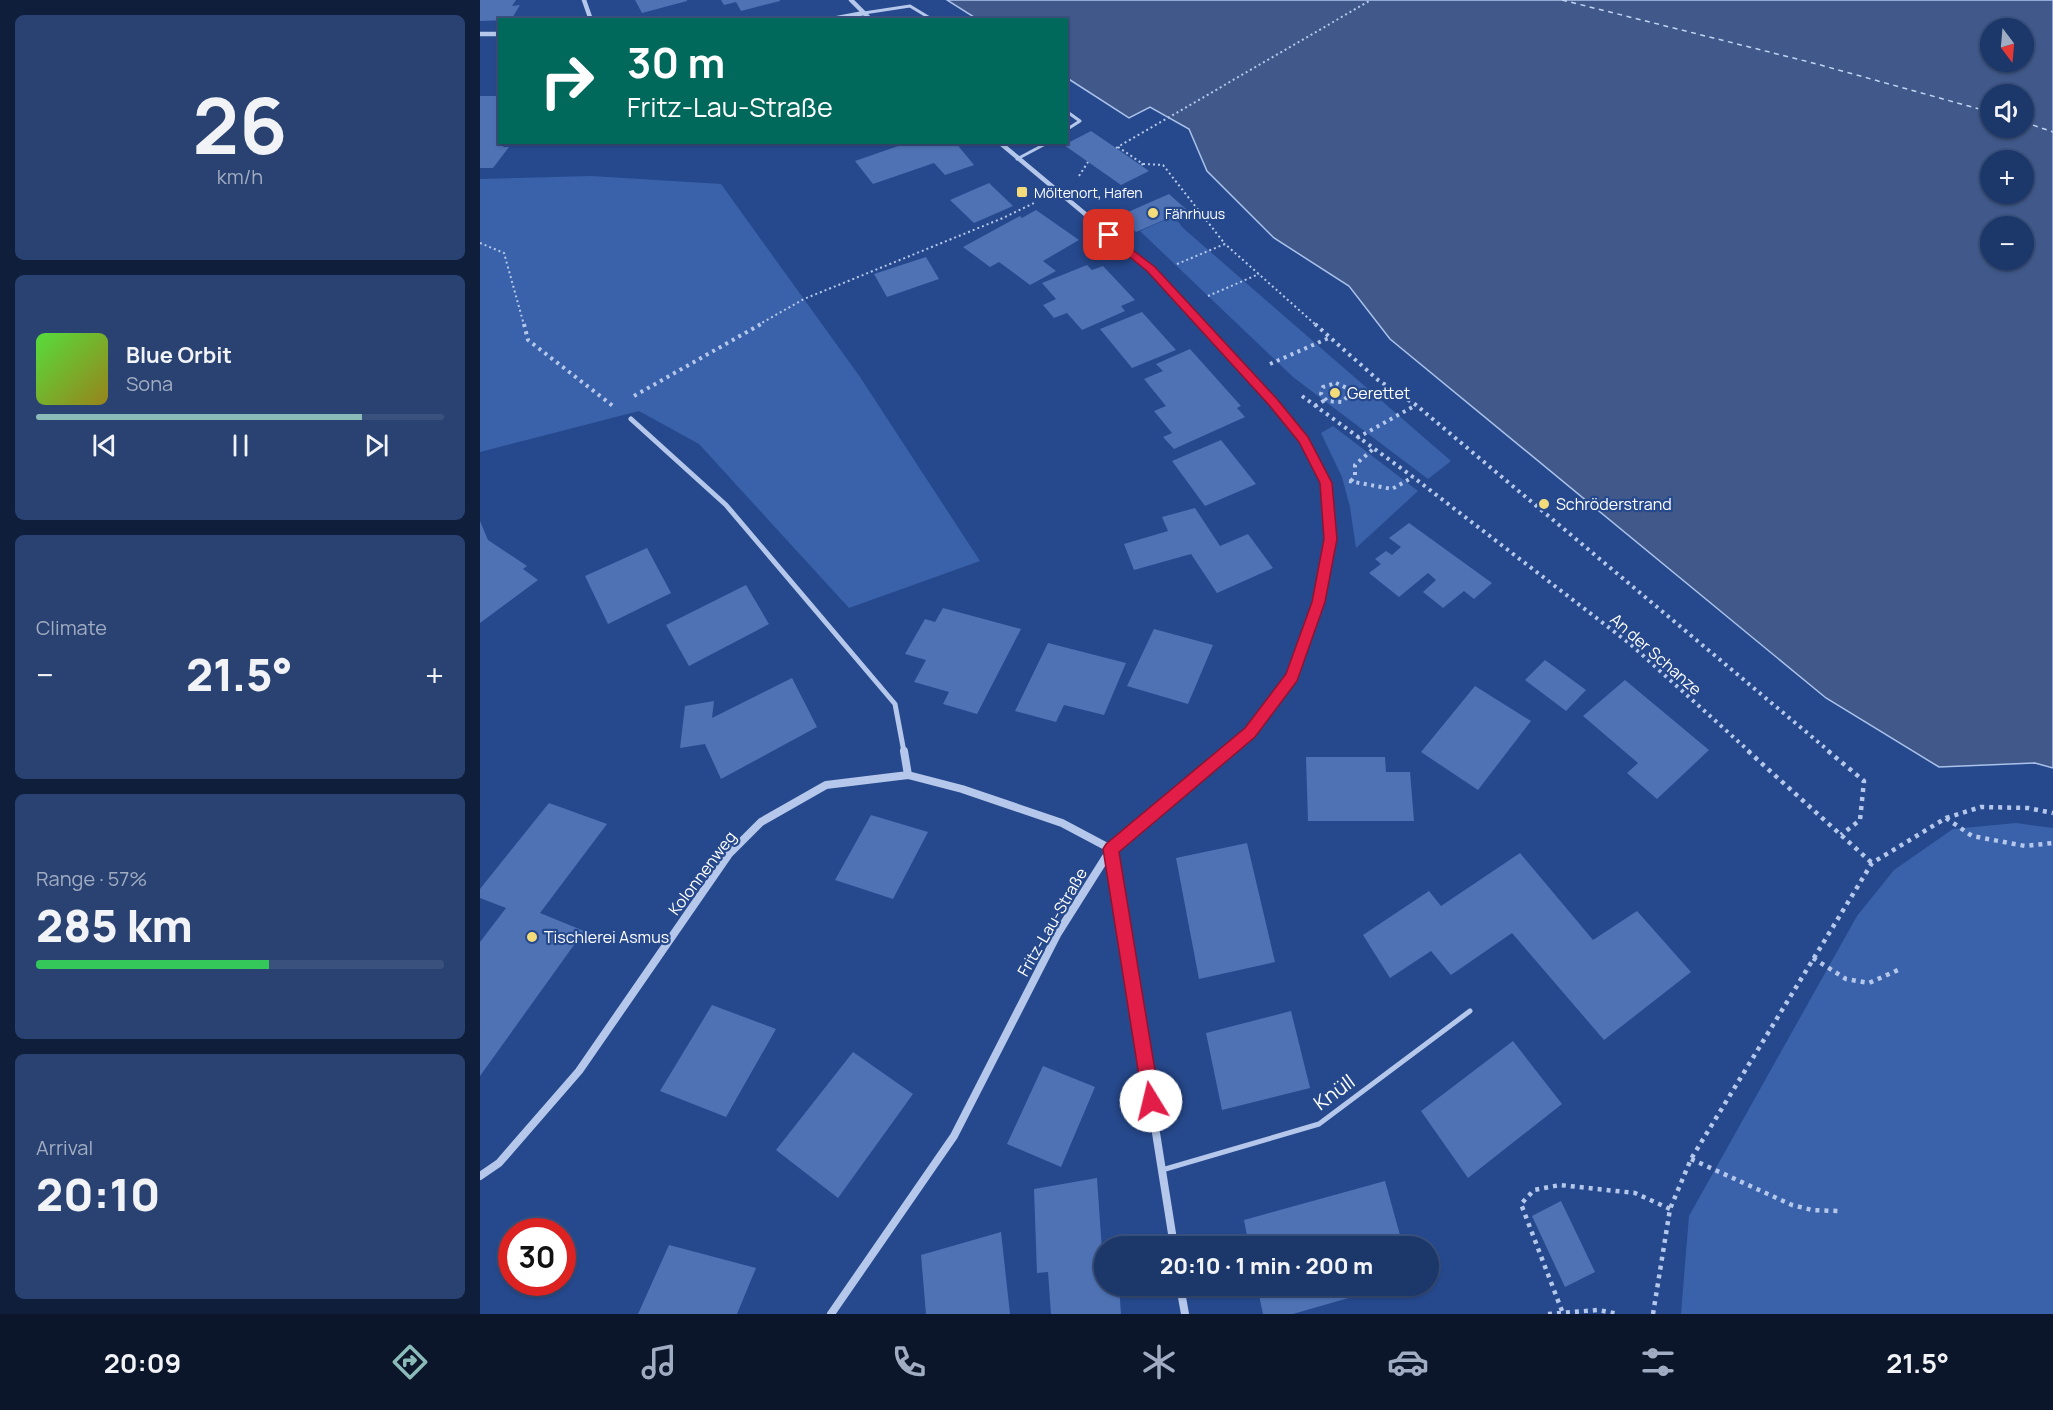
<!DOCTYPE html>
<html lang="en">
<head>
<meta charset="utf-8">
<style>
	body { margin:0; font-family:Manrope,sans-serif; background:#294272; color:#f1f3f6; height:100vh; display:flex; flex-direction:column; font-size:22px; white-space:nowrap }
	* { box-sizing:border-box; margin:0 }
	p { font-size:20px; color:#a0acc1 }
	.icon { flex:none; width:33px; height:33px; fill:none; stroke:currentColor; stroke-width:2; stroke-linecap:round; stroke-linejoin:round }
	.map { position:relative; flex:1; overflow:hidden }
	.details { display:flex; flex-direction:column; gap:15px; padding:15px; background:#0f1e3a; width:480px }
	.details>* { flex:none }
	.banner { position:absolute; left:18px; top:18px; width:570px; height:126px; border-radius:0px; box-shadow:0 2px 4px #0004,0 0 0 2px #3a517e; background:#00695c; color:#fff; overflow:hidden }
	.needle { width:39px; rotate:164deg }
	.controls { position:absolute; left:1500px; top:18px; display:grid; gap:12px }
	.controls a { display:grid; place-items:center; width:54px; height:54px; border-radius:50%; background:#1c376a; box-shadow:0 2px 4px #0004,0 0 0 2px #3a517e; font-size:30px }
	.speed { position:absolute; left:18px; top:1218px; display:flex; gap:12px; font-size:30px; font-weight:700; text-align:center }
	.speed>* { display:grid; place-content:center; width:78px; height:78px; border-radius:50%; background:#1c376a; box-shadow:0 2px 4px #0004,0 0 0 2px #3a517e; line-height:1 }
	.speed .limit { border:9px solid #d22; background:#fff; color:#111 }
	.pin { position:absolute; display:grid; place-items:center; width:51px; height:51px; color:#fff; margin:-26px; border-radius:12px; box-shadow:0 3px 9px #0006 }
	.me { position:absolute; width:66px; margin:-33px; rotate:351deg; stroke-linejoin:round; filter:drop-shadow(0 0 4px #0008) }
	.turn { display:flex; align-items:center; gap:21px; height:126px; padding:0 30px; font-size:27px }
	.turn .icon { width:78px; height:78px; stroke-width:2.5 }
	.turn b { display:block; font-size:42px; line-height:51px }
	.big { font-size:45px; font-weight:800; line-height:1.1 }
	.details .card { flex:1; display:flex; flex-direction:column; justify-content:center; gap:9px; min-width:0; padding:0 21px; border-radius:9px; background:#294272 }
	.details .dial { align-items:center; gap:0 }
	.dial b { font-size:78px; line-height:1 }
	.song { display:flex; align-items:center; gap:18px }
	.cover { width:72px; height:72px; border-radius:9px; background:linear-gradient(135deg,hsl(110 70% 55%),hsl(50 70% 35%)) }
	.played { height:6px; border-radius:3px; background:linear-gradient(90deg,#8bbbb9 80%,#3a517e 80%) }
	.keys { display:flex; justify-content:space-around; direction:ltr }
	.heat { display:flex; justify-content:space-between; align-items:center; font-size:33px; direction:ltr }
	.charge { height:9px; border-radius:4px; background:linear-gradient(90deg,#34c759 57%,#3a517e 0) }
	.trip { position:absolute; left:614px; top:1236px; width:345px; height:60px; border-radius:30px; background:#1c376a; box-shadow:0 2px 4px #0004,0 0 0 2px #3a517e; font-weight:800; line-height:60px; text-align:center }
	.dock { display:flex; height:96px; justify-content:space-around; align-items:center; background:#0b162a; color:#a0acc1 }
	.dock .icon { width:42px; height:42px }
	.dock .active { color:#8bbbb9 }
	.dock b { font-size:27px; color:#f1f3f6 }
	main { display:flex; flex:1; min-height:0 }
	.map>svg:first-child { display:block }
</style>
</head>
<body>
<main>
<section class="details">
<div class="card dial"><b>26</b><p>km/h</p></div>
<div class="card">
<div class="song"><i class="cover"></i><div><b>Blue Orbit</b><p>Sona</p></div></div>
<div class="played"></div>
<div class="keys"><svg class="icon" aria-label="previous" viewBox="0 0 24 24"><path d="M18 5L8 12l10 7zM5 5v14"/></svg><svg class="icon" aria-label="pause" viewBox="0 0 24 24"><path d="M8 5v14M16 5v14"/></svg><svg class="icon" aria-label="next" viewBox="0 0 24 24"><path d="M6 5l10 7-10 7zM19 5v14"/></svg></div>
</div>
<div class="card"><p>Climate</p>
<div class="heat"><a>−</a><b class="big">21.5°</b><a>+</a></div>
</div>
<div class="card"><p>Range · 57%</p><b class="big">285 km</b><div class="charge"></div></div>
<div class="card"><p>Arrival</p><b class="big">20:10</b></div>
</section>
<div class="map">
<svg width="1573" height="1314" viewBox="0 0 1573 1314">
	<rect width="100%" height="100%" fill="#26498d"/>
	<!-- green -->
	<path fill="#3a62aa" d="M 111,176 L 241,184 L 380,377 L 500,561 L 369,608 L 219,444 L 159,411 L 0,452 L 0,179 Z
		M 694,216 L 703,228 L 971,461 L 948,479 L 813,377 L 660,231 Z
		M 853,426 L 938,491 L 876,548 L 870,507 L 862,477 L 841,433 Z
		M 1536,823 L 1573,828 L 1573,1314 L 1201,1314 L 1209,1216 L 1377,916 L 1414,870 L 1473,829 Z"/>
	<!-- water -->
	<path fill="#40598a" stroke="#aac2eb" stroke-width="1.5" fill-rule="evenodd" d="M 467,0 L 1573,0 L 1573,768 L 1555,763 L 1459,767 L 1346,698 L 910,339 L 869,286 L 794,238 L 727,171 L 709,129 L 670,107 L 649,118 L 587,78 L 586,20 L 497,19 ZM 1510,28 L 1544,28 L 1544,62 L 1510,62 ZM 1510,94 L 1544,94 L 1544,128 L 1510,128 ZM 1510,160 L 1544,160 L 1544,194 L 1510,194 ZM 1510,226 L 1544,226 L 1544,260 L 1510,260 Z"/>
	<g fill="none" stroke-linecap="round" stroke-linejoin="round">
		<!-- ferry -->
		<path stroke="#c1d3f2" stroke-width="1.5" stroke-dasharray="5 4.5" stroke-linecap="butt" d="M 1082,0 L 1337,64 L 1510,112
			M 1544,122 L 1573,132"/>
	</g>
	<!-- building -->
	<path fill="#4e72b4" d="M 0,0 L 36,0 L 32,6 L 40,5 L 31,20 L 0,21 Z
		M 155,0 L 207,0 L 207,1 L 162,13 Z
		M 241,0 L 300,0 L 300,1 L 261,11 L 256,2 L 244,5 Z
		M 0,96 L 20,96 L 20,142 L 26,142 L 23,147 L 29,147 L 13,168 L 0,168 Z
		M 611,131 L 636,148 L 669,171 L 641,185 L 584,145 Z
		M 423,142 L 475,142 L 494,165 L 465,175 L 454,163 L 393,184 L 375,161 L 424,144 Z
		M 509,183 L 533,206 L 494,223 L 470,200 Z
		M 689,194 L 707,210 L 656,232 L 639,216 Z
		M 556,210 L 599,240 L 563,261 L 576,271 L 550,285 L 519,262 L 510,267 L 483,247 L 540,216 L 542,218 Z
		M 446,257 L 459,279 L 407,297 L 394,274 Z
		M 607,265 L 612,270 L 623,266 L 655,300 L 641,306 L 645,311 L 602,330 L 587,313 L 574,318 L 563,305 L 576,299 L 562,283 Z
		M 662,312 L 696,350 L 652,368 L 620,329 Z
		M 710,349 L 761,406 L 757,408 L 765,417 L 694,449 L 683,437 L 692,433 L 674,411 L 686,406 L 664,379 L 683,371 L 676,364 Z
		M 741,440 L 776,484 L 725,506 L 692,461 Z
		M 715,508 L 740,546 L 768,534 L 793,568 L 737,593 L 711,554 L 654,570 L 644,544 L 688,531 L 682,517 Z
		M 0,521 L 8,540 L 47,566 L 43,569 L 58,580 L 0,623 Z
		M 929,523 L 1012,583 L 994,599 L 984,591 L 963,608 L 943,592 L 956,580 L 948,573 L 919,597 L 889,573 L 901,564 L 895,559 L 906,551 L 912,555 L 921,547 L 909,538 Z
		M 167,548 L 191,593 L 128,624 L 105,576 Z
		M 266,585 L 289,624 L 209,666 L 186,625 Z
		M 463,608 L 541,629 L 497,714 L 463,704 L 469,692 L 434,682 L 446,660 L 425,654 L 445,619 L 455,622 Z
		M 674,629 L 733,645 L 708,704 L 647,686 Z
		M 568,643 L 646,663 L 624,715 L 584,705 L 576,722 L 535,711 Z
		M 1065,660 L 1106,690 L 1086,711 L 1045,680 Z
		M 312,678 L 337,727 L 241,779 L 225,744 L 200,748 L 205,706 L 234,701 L 232,718 Z
		M 1145,680 L 1229,750 L 1177,799 L 1147,773 L 1158,763 L 1103,716 Z
		M 995,686 L 1051,721 L 998,790 L 941,752 Z
		M 826,757 L 905,757 L 906,772 L 930,772 L 934,821 L 828,821 Z
		M 69,803 L 127,824 L 60,913 L 104,931 L 0,1076 L 0,942 L 26,908 L 0,898 L 0,889 Z
		M 391,815 L 448,832 L 413,899 L 355,880 Z
		M 767,843 L 795,962 L 719,979 L 696,858 Z
		M 1040,853 L 1113,940 L 1157,911 L 1211,972 L 1124,1040 L 1032,933 L 971,975 L 951,951 L 910,978 L 883,935 L 949,891 L 961,906 Z
		M 232,1005 L 296,1029 L 246,1117 L 180,1091 Z
		M 811,1011 L 830,1088 L 742,1110 L 726,1033 Z
		M 1033,1041 L 1082,1104 L 988,1178 L 941,1111 Z
		M 373,1052 L 433,1094 L 358,1198 L 296,1150 Z
		M 563,1066 L 615,1087 L 581,1167 L 527,1144 Z
		M 617,1178 L 622,1251 L 624,1251 L 624,1286 L 639,1286 L 641,1314 L 571,1314 L 568,1272 L 557,1273 L 554,1189 Z
		M 905,1181 L 923,1246 L 769,1246 L 764,1220 Z
		M 1081,1201 L 1115,1272 L 1085,1287 L 1052,1216 Z
		M 521,1232 L 530,1314 L 446,1314 L 441,1255 Z
		M 189,1245 L 276,1268 L 257,1314 L 158,1314 Z
		M 777,1286 L 910,1286 L 813,1314 L 783,1314 Z"/>
	<g fill="none" stroke-linecap="round" stroke-linejoin="round">
		<!-- path-far2 -->
		<path stroke="#b5c8eb" stroke-width="2" stroke-dasharray="2 3" stroke-linecap="butt" d="M 638,147 L 663,164 L 661,165
			M 636,148 L 891,0
			M 663,164 L 683,165 L 745,244
			M 599,176 L 608,162
			M 0,243 L 24,253 L 44,325
			M 697,264 L 745,244 L 836,325
			M 728,296 L 779,274
			M 278,325 L 324,299 L 523,218 L 554,203"/>
		<!-- path-far1 -->
		<path stroke="#b5c8eb" stroke-width="4" stroke-dasharray="3 4.5" stroke-linecap="butt" d="M 44,324 L 48,340 L 133,406
			M 835,324 L 898,380 L 936,405 L 1350,752
			M 790,364 L 851,337
			M 856,383 L 867,388 L 869,395 L 862,402 L 847,401 L 841,394 L 843,387 Z
			M 154,396 L 281,324
			M 822,396 L 933,477 L 1149,643 L 1270,752
			M 835,406 L 845,400
			M 877,438 L 936,405
			M 869,481 L 912,489 L 933,477
			M 871,481 L 875,476 L 875,465 L 893,449"/>
		<!-- path -->
		<path stroke="#b5c8eb" stroke-width="4.5" stroke-dasharray="4 5" stroke-linecap="butt" d="M 1268,751 L 1392,863
			M 1348,751 L 1384,781 L 1380,820 L 1361,835
			M 1466,818 L 1492,836 L 1545,846 L 1573,843
			M 1333,958 L 1366,979 L 1389,983 L 1418,970
			M 1211,1159 L 1312,1205 L 1332,1210 L 1358,1211
			M 1082,1311 L 1041,1204 L 1054,1190 L 1080,1185 L 1155,1193 L 1190,1209
			M 1068,1314 L 1118,1310 L 1139,1314
			M 1173,1314 L 1190,1209 L 1211,1159 L 1392,863 L 1466,818 L 1501,807 L 1548,808 L 1573,813"/>
		<!-- service-far1 -->
		<path stroke="#b5c8eb" stroke-width="3" d="M 384,13 L 430,6 L 453,20
			M 586,111 L 600,121 L 586,130
			M 537,159 L 569,142"/>
		<!-- service -->
		<path stroke="#b5c8eb" stroke-width="5" d="M 682,1170 L 839,1124 L 990,1011"/>
		<!-- minor-far2 -->
		<path stroke="#b5c8eb" stroke-width="4.5" d="M 104,0 L 111,20
			M 371,0 L 391,20
			M 347,20 L 384,13
			M 0,34 L 20,34
			M 519,142 L 671,269 L 723,325"/>
		<!-- minor-far1 -->
		<path stroke="#b5c8eb" stroke-width="5" d="M 721,324 L 793,402 L 823,440 L 846,483 L 850,539 L 838,602 L 812,677 L 770,733 L 747,752
			M 151,419 L 246,505 L 415,704 L 424,752"/>
		<!-- minor -->
		<path stroke="#b5c8eb" stroke-width="8" d="M 424,751 L 428,775
			M 631,850 L 694,1246
			M 0,1176 L 19,1163 L 99,1071 L 249,854 L 281,822 L 346,785 L 428,775 L 482,789 L 582,823 L 631,849
			M 700,1286 L 705,1314
			M 351,1314 L 474,1136 L 578,933 L 631,849 L 748,751"/>
	</g>
	<!-- route -->
	<path fill="#e11d48" stroke="#92132f" stroke-width="1.5" d="M 629,232 L 675,267 L 797,399 L 828,437 L 852,483 L 857,539 L 845,602 L 817,681 L 775,737 L 639,852 L 680,1101 L 677,1107 L 671,1110 L 665,1107 L 663,1101 L 623,849 L 626,844 L 765,728 L 806,674 L 832,602 L 844,539 L 840,483 L 819,442 L 789,405 L 667,271 L 625,237 L 624,235 Z"/>
	<!-- markers -->
	<g fill="#f4dc7a" stroke="#26498d" stroke-width="2">
		<rect x="536" y="186" width="12" height="12" rx="3"/>
		<circle cx="673" cy="213" r="6"/>
		<circle cx="855" cy="393" r="6"/>
		<circle cx="1064" cy="504" r="6"/>
		<circle cx="52" cy="937" r="6"/>
	</g>
	<g text-anchor="middle" dominant-baseline="central" stroke-width="4.5" stroke-linejoin="round" paint-order="stroke">
		<!-- far-poi labels -->
		<g font-size="14" fill="#fff" stroke="#26498d" text-anchor="start">
			<text x="554" y="192">Möltenort, Hafen</text>
			<text x="685" y="213">Fährhuus</text>
		</g>
		<!-- poi labels -->
		<g font-size="16" fill="#fff" stroke="#26498d" text-anchor="start">
			<text x="867" y="393">Gerettet</text>
			<text x="1076" y="504">Schröderstrand</text>
			<text x="64" y="937">Tischlerei Asmus</text>
		</g>
		<!-- street labels -->
		<g font-size="16" fill="#fff" stroke="#26498d">
			<text transform="translate(1176 654) rotate(41)">An der Schanze</text>
			<text transform="translate(222 873) rotate(-53)">Kolonnenweg</text>
			<text transform="translate(572 922) rotate(-60)">Fritz-Lau-Straße</text>
		</g>
		<!-- near-street labels -->
		<g font-size="20" fill="#fff" stroke="#26498d">
			<text transform="translate(854 1092) rotate(-36)">Knüll</text>
		</g>
	</g>
</svg>
<div class="controls">
<a><svg class="needle" viewBox="-14 -14 28 28"><path d="M0-13l5 13h-10z" fill="#e53935"/><path d="M0 13l5-13h-10z" fill="#a0acc1"/></svg></a>
<a><svg class="icon" aria-label="sound" viewBox="0 0 24 24"><path d="M4 9h4l5-4v14l-5-4H4zM17 9q2 3 0 6"/></svg></a>
<a>+</a>
<a>−</a>
</div>
<div class="speed"><div class="limit">30</div></div>
<div class="pin" style="left:629px;top:235px;background:#d93025"><svg class="icon" aria-label="arrive" viewBox="0 0 24 24"><path d="M6 21V4h12l-3 4 3 4H6"/></svg></div>
<svg class="me" style="left:671px;top:1101px" viewBox="-20 -20 40 40"><circle r="19" fill="#fff"/><path d="M0-13L10 11 0 6-10 11z" fill="#e11d48"/></svg>
<div class="trip">20:10 · 1 min · 200 m</div>
<div class="banner">
<div class="turn"><svg class="icon" aria-label="right" viewBox="0 0 24 24"><path d="M7 20v-9h11M14 6l5 5-5 5"/></svg><div><b>30 m</b>Fritz-Lau-Straße</div></div>
</div>
</div>
</main>
<nav class="dock">
<b>20:09</b>
<svg class="icon active" aria-label="directions" viewBox="0 0 24 24"><path d="M12 3l9 9-9 9-9-9zM9 14v-3h6M13 9l2 2-2 2"/></svg>
<svg class="icon" aria-label="music" viewBox="0 0 24 24"><path d="M9 18V5l10-2v13"/><circle cx="6" cy="18" r="3"/><circle cx="16" cy="16" r="3"/></svg>
<svg class="icon" aria-label="phone" viewBox="0 0 24 24"><path d="M5 4h4l2 5-3 2q2 4 5 5l2-3 5 2v4C11 20 4 13 5 4z"/></svg>
<svg class="icon" aria-label="climate" viewBox="0 0 24 24"><path d="M12 3v18M4 7l16 10M4 17L20 7"/></svg>
<svg class="icon" aria-label="car" viewBox="0 0 24 24"><path d="M5 17H2v-5l4-1 3-4h7l3 4 3 1v5h-3M9 17h6M6 11h13"/><circle cx="7" cy="17" r="2"/><circle cx="17" cy="17" r="2"/></svg>
<svg class="icon" aria-label="filters" viewBox="0 0 24 24"><path d="M4 7h16M4 17h16"/><circle cx="9" cy="7" r="2"/><circle cx="15" cy="17" r="2"/></svg>
<b>21.5°</b>
</nav>
</body>
</html>
